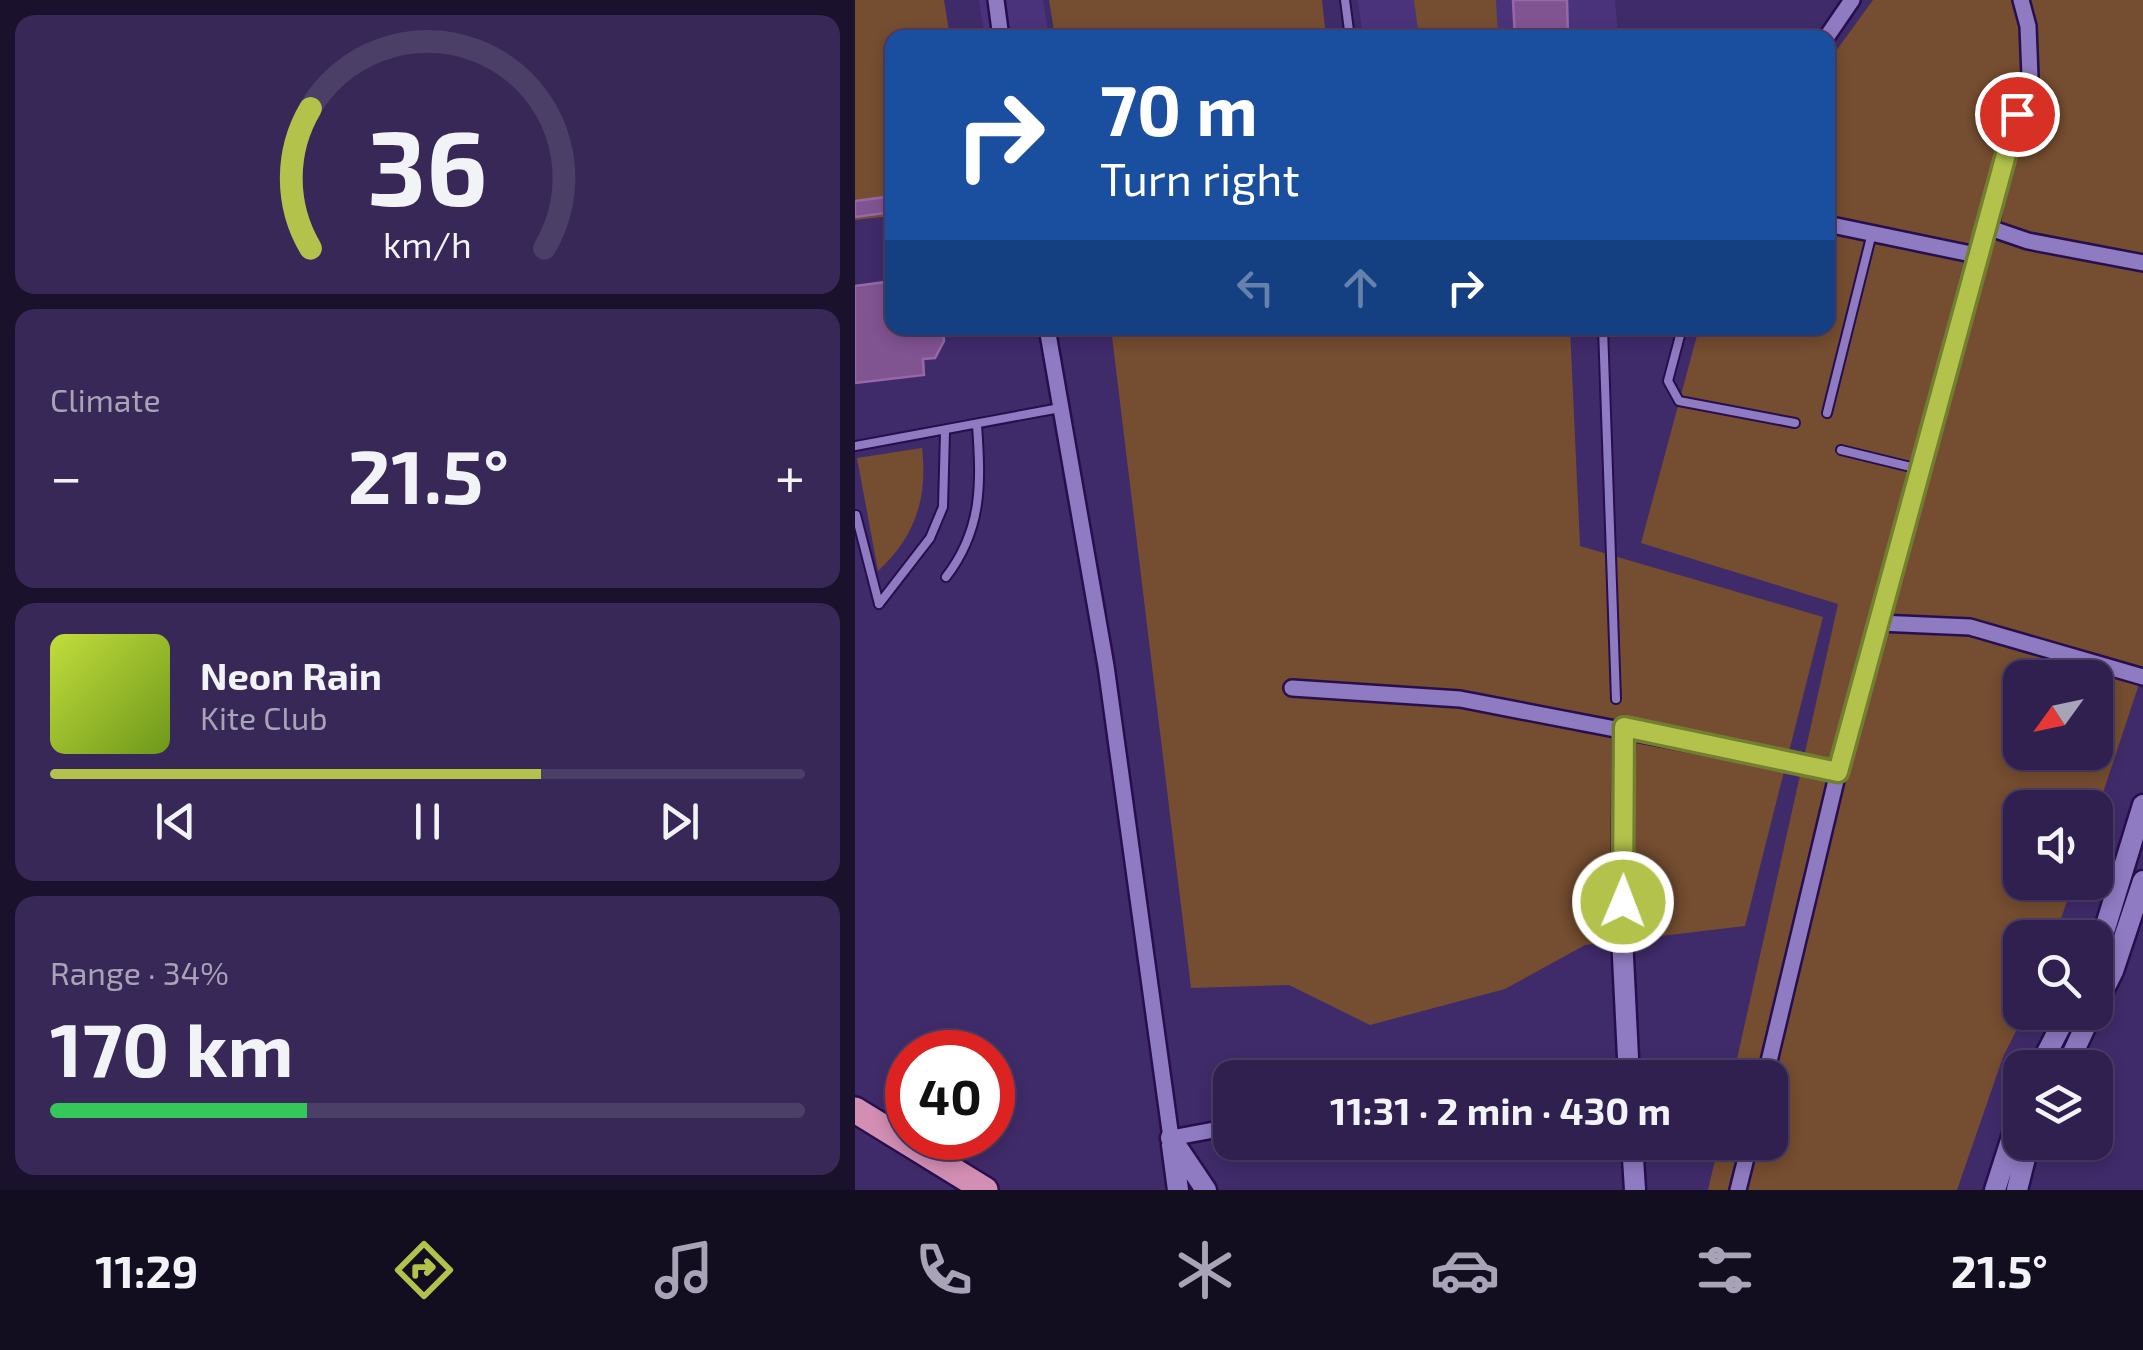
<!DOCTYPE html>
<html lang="en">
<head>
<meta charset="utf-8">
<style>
	body { margin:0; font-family:"Exo 2",sans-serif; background:#382857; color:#f1f3f6; height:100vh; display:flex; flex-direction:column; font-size:38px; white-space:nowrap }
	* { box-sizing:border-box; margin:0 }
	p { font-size:32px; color:#a8a3b7 }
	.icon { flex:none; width:55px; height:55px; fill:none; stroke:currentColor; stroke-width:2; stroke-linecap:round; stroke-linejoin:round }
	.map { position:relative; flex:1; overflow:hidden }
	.panel { display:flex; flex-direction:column; gap:15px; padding:15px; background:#1a122c; width:855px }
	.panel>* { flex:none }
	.hud { position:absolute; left:30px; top:30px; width:950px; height:305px; border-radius:20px; box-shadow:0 5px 15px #0003,0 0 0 2px #4b3e67; background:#1a4fa0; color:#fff; overflow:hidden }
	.needle { width:65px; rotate:237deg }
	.tools { position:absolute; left:1148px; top:660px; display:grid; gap:20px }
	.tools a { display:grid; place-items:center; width:110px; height:110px; border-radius:20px; background:#302050; box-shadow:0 5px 15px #0003,0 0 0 2px #4b3e67; font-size:50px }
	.speed { position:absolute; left:30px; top:1030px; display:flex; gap:20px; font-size:50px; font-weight:700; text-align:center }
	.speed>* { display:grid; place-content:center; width:130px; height:130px; border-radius:50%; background:#302050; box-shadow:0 5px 15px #0003,0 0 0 2px #4b3e67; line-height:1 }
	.speed .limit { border:15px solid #d22; background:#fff; color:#111 }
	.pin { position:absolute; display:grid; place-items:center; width:85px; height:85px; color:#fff; margin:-42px; border:5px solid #fff; border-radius:50%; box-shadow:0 2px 10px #0007 }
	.me { position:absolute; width:110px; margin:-55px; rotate:1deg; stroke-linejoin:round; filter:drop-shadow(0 0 8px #0008) }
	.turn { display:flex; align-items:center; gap:35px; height:210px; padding:0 50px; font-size:45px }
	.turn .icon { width:130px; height:130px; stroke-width:2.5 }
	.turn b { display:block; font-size:70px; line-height:85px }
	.lanes { display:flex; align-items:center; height:95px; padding:0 50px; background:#0003; justify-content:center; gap:50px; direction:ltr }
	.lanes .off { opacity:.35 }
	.big { font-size:75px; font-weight:700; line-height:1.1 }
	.panel .tile { flex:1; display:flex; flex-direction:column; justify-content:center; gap:15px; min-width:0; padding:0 35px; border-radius:20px; background:#382857 }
	.panel .dial { align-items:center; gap:0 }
	.dial svg { height:260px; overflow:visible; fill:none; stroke:#4b3e67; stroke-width:7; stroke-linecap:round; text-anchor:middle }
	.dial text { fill:#f1f3f6; stroke:none }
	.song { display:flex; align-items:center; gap:30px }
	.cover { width:120px; height:120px; border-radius:15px; background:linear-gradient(135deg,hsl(70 70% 55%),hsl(80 70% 35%)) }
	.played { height:10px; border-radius:5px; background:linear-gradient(90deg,#b3c24b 65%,#4b3e67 65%) }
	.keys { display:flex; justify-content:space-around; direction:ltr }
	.heat { display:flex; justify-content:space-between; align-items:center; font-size:55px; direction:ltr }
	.charge { height:15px; border-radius:8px; background:linear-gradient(90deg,#34c759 34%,#4b3e67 0) }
	.trip { position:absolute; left:358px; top:1060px; width:575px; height:100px; border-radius:20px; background:#302050; box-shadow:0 5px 15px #0003,0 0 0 2px #4b3e67; font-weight:700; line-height:100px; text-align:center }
	.tab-bar { display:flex; height:160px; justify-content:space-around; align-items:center; background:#130d20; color:#a8a3b7 }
	.tab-bar .icon { width:70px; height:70px }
	.tab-bar .current { color:#b3c24b }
	.tab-bar b { font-size:45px; color:#f1f3f6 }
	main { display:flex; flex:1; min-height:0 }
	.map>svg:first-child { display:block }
</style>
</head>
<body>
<main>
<section class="panel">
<div class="tile dial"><svg viewBox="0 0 100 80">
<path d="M14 69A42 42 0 1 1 86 69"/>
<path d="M14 69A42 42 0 0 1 14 26" stroke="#b3c24b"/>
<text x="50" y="56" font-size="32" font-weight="700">36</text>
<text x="50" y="72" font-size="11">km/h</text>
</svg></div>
<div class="tile"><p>Climate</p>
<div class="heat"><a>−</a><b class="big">21.5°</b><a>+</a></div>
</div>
<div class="tile">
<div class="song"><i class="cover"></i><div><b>Neon Rain</b><p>Kite Club</p></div></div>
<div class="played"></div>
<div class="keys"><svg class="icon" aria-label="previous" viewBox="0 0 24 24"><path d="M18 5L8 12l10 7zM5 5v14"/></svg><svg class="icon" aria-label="pause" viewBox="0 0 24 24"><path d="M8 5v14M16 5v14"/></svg><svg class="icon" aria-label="next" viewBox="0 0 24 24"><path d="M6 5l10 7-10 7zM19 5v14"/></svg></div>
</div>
<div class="tile"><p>Range · 34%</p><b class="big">170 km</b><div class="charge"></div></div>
</section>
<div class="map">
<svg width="1288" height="1190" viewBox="0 0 1288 1190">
	<rect width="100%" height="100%" fill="#402b6a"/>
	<!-- built -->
	<path fill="#4b337b" d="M 124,0 L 188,0 L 194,37 L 130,37 Z
		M 503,0 L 760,0 L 763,37 L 508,37 Z"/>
	<!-- green -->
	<path fill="#754d30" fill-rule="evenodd" d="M 0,0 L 89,0 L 95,37 L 38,38 L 37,216 L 0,220 Z
		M 194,0 L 467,0 L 471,37 L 200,37 Z
		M 559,0 L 641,0 L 643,37 L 564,37 Z
		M 1018,0 L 1288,0 L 1288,672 L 1240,817 L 1240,808 L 1165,808 L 1165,882 L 1218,883 L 1200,937 L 1165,938 L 1165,1012 L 1170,1013 L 1148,1057 L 1102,1190 L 853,1190 L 864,1143 L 915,1142 L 915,1078 L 878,1077 L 983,604 L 786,543 L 844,328 L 972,328 L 973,62 ZM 1165,678 L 1240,678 L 1240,752 L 1165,752 Z
		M 256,328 L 715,328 L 725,546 L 968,617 L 890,926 L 730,945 L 650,989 L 515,1025 L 434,985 L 336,988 Z
		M 67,448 C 73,498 60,537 23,571 L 2,458 Z"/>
	<!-- building -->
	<path fill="#805391" stroke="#9668a7" stroke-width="2.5" d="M 658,0 L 712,0 L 713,38 L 660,38 Z
		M 38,196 L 38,212 L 0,217 L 0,201 Z
		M 38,281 L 38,328 L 88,328 L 89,341 L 80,358 L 68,359 L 69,375 L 0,383 L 0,286 Z"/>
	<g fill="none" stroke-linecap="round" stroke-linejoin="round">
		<!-- service casing -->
		<g stroke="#280e4d" stroke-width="12">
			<path id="service" d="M 490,0 L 495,38
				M 748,328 L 761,699
				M 827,328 L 813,381 L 824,401 L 940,423
				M 972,413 L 1017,233
				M 0,446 L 205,408
				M 986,450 L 1064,469
				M 1,515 L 24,604
				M 91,577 C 128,529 126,483 122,425
				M 24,604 L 75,538 L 88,507 L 90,432"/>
		</g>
		<!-- minor casing -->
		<g stroke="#280e4d" stroke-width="20">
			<path id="minor" d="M 141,0 L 146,38
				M 971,38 L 997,0
				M 972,224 L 1121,255
				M 1135,228 L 1173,241 L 1288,263
				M 192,328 L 251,666 L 316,1138 L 375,1127
				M 1024,623 L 1115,627 L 1288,677
				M 437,688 L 605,699 L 983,772
				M 635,1078 L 737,1069
				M 910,1078 L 983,772 L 1121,255 L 1135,228 L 1149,152 L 1175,77 L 1173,26 L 1166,0
				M 883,1190 L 895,1142"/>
		</g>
		<!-- tertiary casing -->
		<g stroke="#280e4d" stroke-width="25">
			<path id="tertiary" d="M 769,727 L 767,937 L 774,1078
				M 1240,961 L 1288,805
				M 1240,1007 L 1258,971 L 1288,881
				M 1184,1068 L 1213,1012
				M 1211,1068 L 1237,1012
				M 316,1138 L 351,1190
				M 777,1142 L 780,1190
				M 317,1145 L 323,1190
				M 1140,1190 L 1165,1112
				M 1162,1190 L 1174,1142"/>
		</g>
		<!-- trunk casing -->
		<g stroke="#280e4d" stroke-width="30">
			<path id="trunk" d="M 0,1110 L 130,1190"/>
		</g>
		<!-- service -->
		<use href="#service" stroke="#8f7bc2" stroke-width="8"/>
		<!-- minor -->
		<use href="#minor" stroke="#8f7bc2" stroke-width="15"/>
		<!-- tertiary -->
		<use href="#tertiary" stroke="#8f7bc2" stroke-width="20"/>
		<!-- trunk -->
		<use href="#trunk" stroke="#d38eb4" stroke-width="25"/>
	</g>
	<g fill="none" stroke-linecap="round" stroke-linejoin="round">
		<!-- route casing -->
		<g stroke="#747e31" stroke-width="25">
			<path id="route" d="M 768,902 L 769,727 L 983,772 L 1162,114"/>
		</g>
		<!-- route -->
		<use href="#route" stroke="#b3c24b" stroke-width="18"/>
	</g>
</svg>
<div class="tools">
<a><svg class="needle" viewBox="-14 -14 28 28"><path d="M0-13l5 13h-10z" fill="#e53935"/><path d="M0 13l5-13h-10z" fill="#a8a3b7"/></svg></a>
<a><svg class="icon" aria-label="sound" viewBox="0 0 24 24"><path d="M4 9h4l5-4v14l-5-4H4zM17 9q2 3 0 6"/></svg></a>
<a><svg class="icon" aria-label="search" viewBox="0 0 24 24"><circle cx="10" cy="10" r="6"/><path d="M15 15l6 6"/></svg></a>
<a><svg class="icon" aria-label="layers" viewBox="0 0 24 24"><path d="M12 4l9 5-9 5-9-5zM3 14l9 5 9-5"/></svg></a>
</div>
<div class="speed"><div class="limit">40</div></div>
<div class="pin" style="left:1162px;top:114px;background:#d93025"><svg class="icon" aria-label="arrive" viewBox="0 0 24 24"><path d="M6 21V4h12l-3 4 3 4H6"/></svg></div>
<svg class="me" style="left:768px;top:902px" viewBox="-20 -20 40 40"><circle r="17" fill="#b3c24b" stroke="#fff" stroke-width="3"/><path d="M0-11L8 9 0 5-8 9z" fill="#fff"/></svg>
<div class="trip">11:31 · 2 min · 430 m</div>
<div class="hud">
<div class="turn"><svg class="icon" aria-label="right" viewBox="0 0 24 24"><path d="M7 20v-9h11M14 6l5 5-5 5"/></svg><div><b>70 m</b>Turn right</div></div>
<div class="lanes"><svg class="icon off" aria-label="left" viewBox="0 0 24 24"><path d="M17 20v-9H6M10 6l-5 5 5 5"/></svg><svg class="icon off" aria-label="ahead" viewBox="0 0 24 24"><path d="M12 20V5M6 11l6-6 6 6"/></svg><svg class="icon" aria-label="right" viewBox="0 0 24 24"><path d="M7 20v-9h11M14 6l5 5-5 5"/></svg></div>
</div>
</div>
</main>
<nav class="tab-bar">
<b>11:29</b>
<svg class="icon current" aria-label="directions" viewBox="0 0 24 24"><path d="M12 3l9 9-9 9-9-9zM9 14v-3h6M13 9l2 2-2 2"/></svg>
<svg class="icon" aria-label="music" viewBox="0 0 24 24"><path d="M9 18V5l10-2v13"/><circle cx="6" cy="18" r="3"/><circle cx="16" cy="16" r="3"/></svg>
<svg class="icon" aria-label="phone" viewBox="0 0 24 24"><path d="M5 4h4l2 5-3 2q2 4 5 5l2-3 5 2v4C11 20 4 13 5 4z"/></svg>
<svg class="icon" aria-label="climate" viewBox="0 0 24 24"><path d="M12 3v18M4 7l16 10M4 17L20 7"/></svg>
<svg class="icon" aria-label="car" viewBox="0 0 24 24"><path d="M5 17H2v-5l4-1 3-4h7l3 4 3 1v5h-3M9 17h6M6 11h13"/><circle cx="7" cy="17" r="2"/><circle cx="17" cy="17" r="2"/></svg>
<svg class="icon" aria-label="filters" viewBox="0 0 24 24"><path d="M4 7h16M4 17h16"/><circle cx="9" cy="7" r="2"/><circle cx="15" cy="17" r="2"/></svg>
<b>21.5°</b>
</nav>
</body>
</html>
